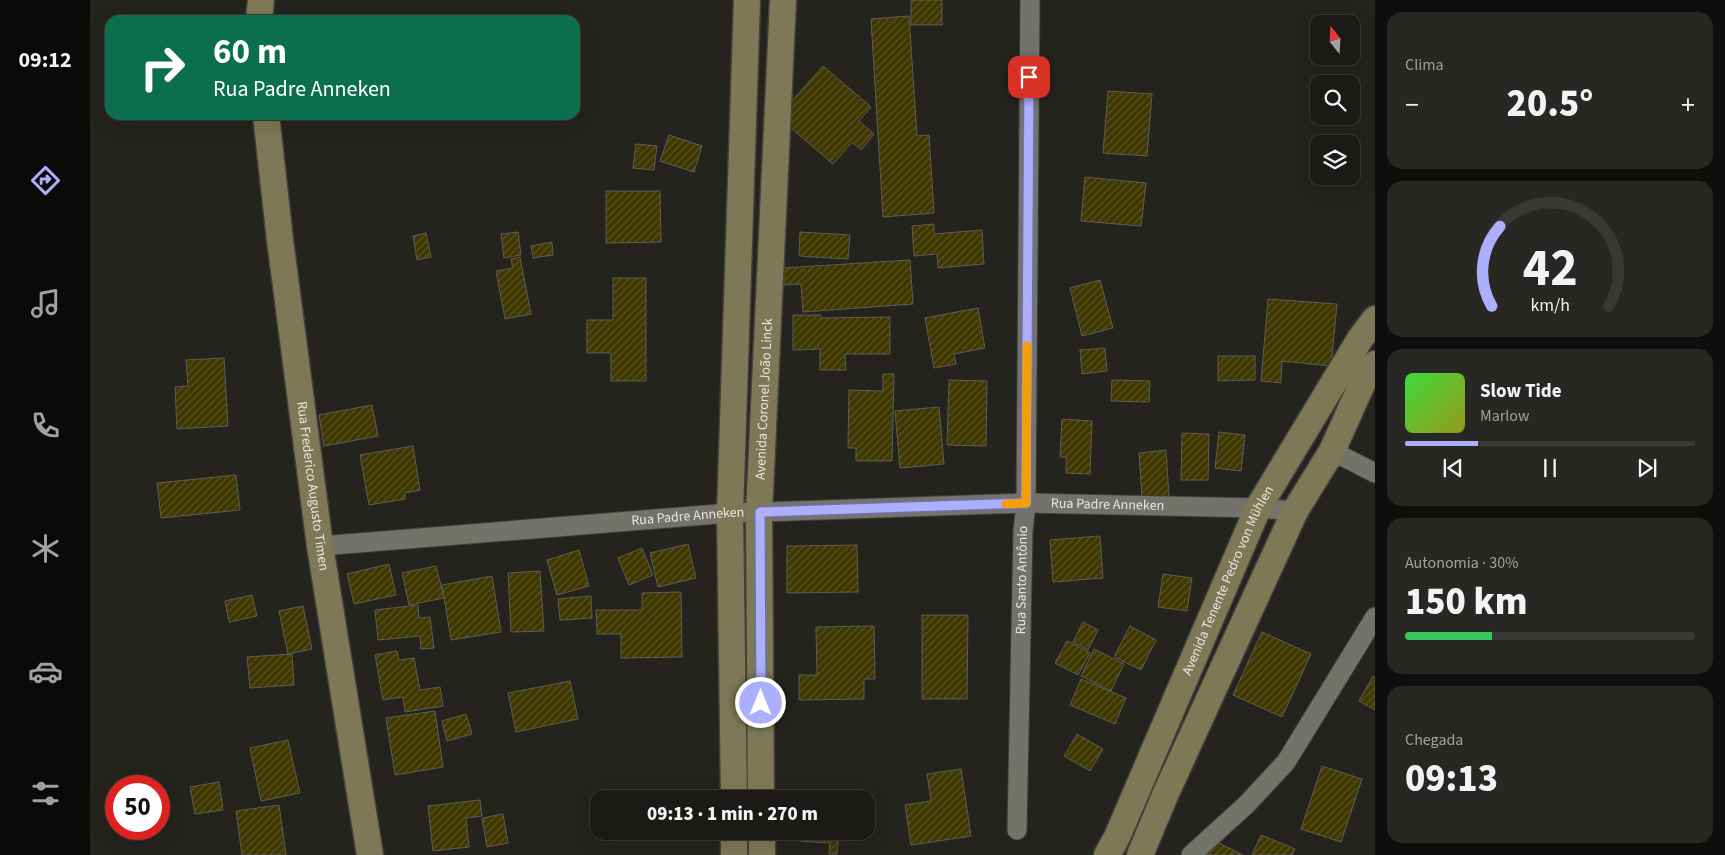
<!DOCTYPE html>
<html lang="pt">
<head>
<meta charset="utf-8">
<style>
	body { margin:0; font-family:"Source Sans 3",sans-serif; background:#282723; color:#f1f3f6; height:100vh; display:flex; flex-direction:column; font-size:19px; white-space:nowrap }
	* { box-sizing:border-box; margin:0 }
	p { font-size:16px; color:#a0a1a1 }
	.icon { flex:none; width:28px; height:28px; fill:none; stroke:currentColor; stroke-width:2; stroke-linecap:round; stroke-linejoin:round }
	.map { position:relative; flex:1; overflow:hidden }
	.sheet { display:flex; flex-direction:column; gap:12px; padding:12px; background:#0f0e0c; width:350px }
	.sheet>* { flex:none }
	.top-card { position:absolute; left:15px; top:15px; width:475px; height:105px; border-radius:15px; box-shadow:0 5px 20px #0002,0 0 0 1px #393835; background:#0b6e4f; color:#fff; overflow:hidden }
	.needle { width:32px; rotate:342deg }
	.fabs { position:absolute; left:1220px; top:15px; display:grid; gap:10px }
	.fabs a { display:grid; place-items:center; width:50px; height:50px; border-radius:10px; background:#1b1a16; box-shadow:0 5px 20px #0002,0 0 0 1px #393835; font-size:25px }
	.speed { position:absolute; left:15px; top:775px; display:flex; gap:10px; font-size:25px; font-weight:700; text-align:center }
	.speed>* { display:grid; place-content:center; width:65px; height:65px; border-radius:50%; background:#1b1a16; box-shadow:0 5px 20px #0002,0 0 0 1px #393835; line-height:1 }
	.speed .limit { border:8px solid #d22; background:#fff; color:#111 }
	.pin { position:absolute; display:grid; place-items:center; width:42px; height:42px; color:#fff; margin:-21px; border-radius:10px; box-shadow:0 2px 8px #0006 }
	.me { position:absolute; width:55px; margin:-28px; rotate:0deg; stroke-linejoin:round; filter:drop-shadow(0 0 4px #0008) }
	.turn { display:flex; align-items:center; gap:18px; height:105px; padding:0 25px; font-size:22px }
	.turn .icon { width:65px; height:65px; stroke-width:2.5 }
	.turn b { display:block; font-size:35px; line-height:42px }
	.big { font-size:38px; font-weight:800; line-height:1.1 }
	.sheet .card { flex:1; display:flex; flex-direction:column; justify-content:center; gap:8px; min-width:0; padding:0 18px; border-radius:15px; background:#282723 }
	.sheet .dial { align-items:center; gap:0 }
	.dial svg { height:130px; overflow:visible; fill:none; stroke:#393835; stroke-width:7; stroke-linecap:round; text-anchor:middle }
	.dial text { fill:#f1f3f6; stroke:none }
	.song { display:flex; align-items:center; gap:15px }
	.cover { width:60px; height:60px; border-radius:8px; background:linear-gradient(135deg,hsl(120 70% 55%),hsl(60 70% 35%)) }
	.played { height:5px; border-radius:2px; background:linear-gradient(90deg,#acaffb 25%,#393835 25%) }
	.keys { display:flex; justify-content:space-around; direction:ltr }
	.heat { display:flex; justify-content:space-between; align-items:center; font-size:28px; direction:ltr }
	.charge { height:8px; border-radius:4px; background:linear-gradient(90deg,#34c759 30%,#393835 0) }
	.trip { position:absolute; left:500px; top:790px; width:285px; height:50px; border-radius:15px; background:#1b1a16; box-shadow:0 5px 20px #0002,0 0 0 1px #393835; font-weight:800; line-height:50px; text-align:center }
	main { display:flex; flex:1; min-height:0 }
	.tab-bar { display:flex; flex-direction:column; width:90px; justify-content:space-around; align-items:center; background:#0b0a09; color:#a0a1a1 }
	.tab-bar .icon { width:35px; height:35px }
	.tab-bar .current { color:#acaffb }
	.tab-bar b { font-size:22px; color:#f1f3f6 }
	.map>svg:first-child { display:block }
</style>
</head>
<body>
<main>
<nav class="tab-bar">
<b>09:12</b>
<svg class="icon current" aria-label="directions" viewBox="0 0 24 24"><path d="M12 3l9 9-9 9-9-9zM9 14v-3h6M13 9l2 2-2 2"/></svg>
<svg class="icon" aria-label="music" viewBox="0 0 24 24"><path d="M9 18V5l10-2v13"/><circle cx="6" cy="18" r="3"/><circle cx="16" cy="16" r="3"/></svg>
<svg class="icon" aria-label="phone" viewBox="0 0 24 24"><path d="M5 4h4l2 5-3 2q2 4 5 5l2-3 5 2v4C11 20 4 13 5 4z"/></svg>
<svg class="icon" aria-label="climate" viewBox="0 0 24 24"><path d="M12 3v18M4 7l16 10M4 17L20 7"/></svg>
<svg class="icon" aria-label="car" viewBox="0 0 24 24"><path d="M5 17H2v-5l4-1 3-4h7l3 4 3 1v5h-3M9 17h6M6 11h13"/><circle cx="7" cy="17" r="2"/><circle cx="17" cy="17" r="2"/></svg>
<svg class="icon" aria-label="filters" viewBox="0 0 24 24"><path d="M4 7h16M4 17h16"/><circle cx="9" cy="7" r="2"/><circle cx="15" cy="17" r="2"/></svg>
</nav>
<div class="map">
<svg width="1285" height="855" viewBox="0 0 1285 855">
	<defs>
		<pattern id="building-hatch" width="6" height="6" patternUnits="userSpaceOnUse" patternTransform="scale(1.25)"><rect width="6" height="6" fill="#3e3700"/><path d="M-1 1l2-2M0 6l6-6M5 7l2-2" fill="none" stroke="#5a5425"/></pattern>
	</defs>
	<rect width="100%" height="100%" fill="#24231d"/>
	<!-- building -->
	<path fill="url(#building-hatch)" stroke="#5e5d56" d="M 821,0 L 852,0 L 852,25 L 821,25 Z
		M 819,16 L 827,136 L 839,135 L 844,213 L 793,217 L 781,19 Z
		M 733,66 L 781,107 L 769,121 L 784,134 L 771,150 L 762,142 L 743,164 L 688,117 Z
		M 1018,91 L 1062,94 L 1057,156 L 1013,153 Z
		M 579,135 L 612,146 L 604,172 L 570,161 Z
		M 546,144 L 567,146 L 564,170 L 543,168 Z
		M 995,177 L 1056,183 L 1051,226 L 991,221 Z
		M 516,191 L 570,191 L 571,242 L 516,243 Z
		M 844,224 L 844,234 L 892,230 L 894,264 L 848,268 L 847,254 L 824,256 L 822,226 Z
		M 428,232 L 431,255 L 414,258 L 411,234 Z
		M 710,232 L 760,235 L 758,259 L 709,256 Z
		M 336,233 L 341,257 L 327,260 L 323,236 Z
		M 462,242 L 463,255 L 443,258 L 441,246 Z
		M 430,257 L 441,314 L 415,319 L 406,271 L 423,268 L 421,259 Z
		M 820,260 L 823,304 L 713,312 L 711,284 L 694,285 L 694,268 Z
		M 523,278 L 556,278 L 556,381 L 521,381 L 521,353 L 497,353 L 497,320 L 523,320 Z
		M 1010,280 L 1023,328 L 992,336 L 980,288 Z
		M 1178,299 L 1247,304 L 1241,366 L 1192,361 L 1191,383 L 1171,381 Z
		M 888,308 L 895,348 L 864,354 L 866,364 L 844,368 L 835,318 Z
		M 703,315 L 731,315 L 731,318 L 800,317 L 800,354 L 755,354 L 756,370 L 730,370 L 730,349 L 703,350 Z
		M 1015,348 L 1017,371 L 992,374 L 990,350 Z
		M 1128,356 L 1165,356 L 1165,380 L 1128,381 Z
		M 134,358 L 138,426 L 87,429 L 85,387 L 98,386 L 96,360 Z
		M 793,374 L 804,374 L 802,461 L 766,461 L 766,448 L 758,448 L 759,390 L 793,391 Z
		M 859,380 L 897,381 L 896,446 L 857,445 Z
		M 1022,380 L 1060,381 L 1059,402 L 1021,401 Z
		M 282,405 L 288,436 L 234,446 L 229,415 Z
		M 849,407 L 854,464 L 810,468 L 805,411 Z
		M 972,419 L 1002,421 L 1000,474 L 976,473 L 976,457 L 970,457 Z
		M 1129,432 L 1155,435 L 1151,471 L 1125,468 Z
		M 1092,433 L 1119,434 L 1118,480 L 1091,480 Z
		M 323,446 L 330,490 L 315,493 L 315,499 L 279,505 L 270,455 Z
		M 1076,450 L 1079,496 L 1052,498 L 1049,453 Z
		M 146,475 L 150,510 L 71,518 L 67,483 Z
		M 1010,536 L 1013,578 L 963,582 L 960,540 Z
		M 598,544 L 606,578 L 568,587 L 560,553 Z
		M 767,545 L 768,592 L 697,593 L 697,546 Z
		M 552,548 L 563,575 L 539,585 L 528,558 Z
		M 489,550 L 499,586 L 467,595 L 457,560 Z
		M 299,564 L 306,595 L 264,604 L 257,574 Z
		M 346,566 L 354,598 L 319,605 L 312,573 Z
		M 450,571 L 454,631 L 421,632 L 418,573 Z
		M 1073,574 L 1102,578 L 1097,611 L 1068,607 Z
		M 402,576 L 411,632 L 361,640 L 352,585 Z
		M 591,592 L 592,657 L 531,658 L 531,634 L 507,634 L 506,610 L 552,610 L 552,593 Z
		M 162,595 L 167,616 L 139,622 L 135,601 Z
		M 501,596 L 502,618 L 470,620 L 468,599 Z
		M 328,605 L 329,618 L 340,617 L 344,648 L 331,649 L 330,636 L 288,640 L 285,610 Z
		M 213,606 L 222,649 L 198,654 L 189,611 Z
		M 832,615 L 878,615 L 877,699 L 832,699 Z
		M 993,622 L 1008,630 L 998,650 L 983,642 Z
		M 784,626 L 785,679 L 774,679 L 774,699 L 709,700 L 709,675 L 727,675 L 726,627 Z
		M 1040,626 L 1066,640 L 1051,670 L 1024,657 Z
		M 1172,632 L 1221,654 L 1192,717 L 1143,695 Z
		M 977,641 L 1000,653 L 988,675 L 965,663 Z
		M 1004,649 L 1034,664 L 1021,691 L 991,676 Z
		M 307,651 L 309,660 L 324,658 L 330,690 L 350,687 L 353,706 L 315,712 L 313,697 L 293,700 L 285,655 Z
		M 202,654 L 204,685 L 160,688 L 157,657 Z
		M 1283,676 L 1285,677 L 1285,710 L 1269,701 Z
		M 991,679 L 1036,698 L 1025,724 L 980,705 Z
		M 480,681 L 488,719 L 426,732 L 418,693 Z
		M 345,711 L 353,767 L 305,775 L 296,718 Z
		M 376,714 L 382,734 L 357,741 L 352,721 Z
		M 987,734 L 1013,749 L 1000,771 L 974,756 Z
		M 198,740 L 210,793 L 171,801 L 160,748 Z
		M 1232,766 L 1272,779 L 1251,842 L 1211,829 Z
		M 871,769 L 881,836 L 821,845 L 815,805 L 841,801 L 837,774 Z
		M 129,782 L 133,810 L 105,814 L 100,787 Z
		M 390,800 L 392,816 L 376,818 L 379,847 L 343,851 L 338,806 Z
		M 189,805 L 196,855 L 152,855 L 146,811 Z
		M 413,814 L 418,843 L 397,847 L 392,818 Z
		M 710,831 L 749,831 L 747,854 L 739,854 L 740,843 L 710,841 Z
		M 1171,835 L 1205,849 L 1202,855 L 1162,855 Z
		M 1123,840 L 1153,855 L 1115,855 Z"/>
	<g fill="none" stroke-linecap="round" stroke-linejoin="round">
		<!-- street casing -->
		<g stroke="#41403c" stroke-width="21">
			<g id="street">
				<path d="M 1242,451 L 1285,473"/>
				<path id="s1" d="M 230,546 L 640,513 L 936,503 L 1168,508 L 1205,511"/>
				<path id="s2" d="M 927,830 L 933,531 L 936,503 L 940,0"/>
				<path d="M 1101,855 L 1157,804 L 1196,762 L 1285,617"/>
			</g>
		</g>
		<!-- secondary casing -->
		<g stroke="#41403c" stroke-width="29">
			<g id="secondary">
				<path d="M 169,20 L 171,0"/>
				<path id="s3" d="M 176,115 L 190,240 L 230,546 L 280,855"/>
				<path d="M 644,799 L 640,513 L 657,0"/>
				<path id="s4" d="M 671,799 L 669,513 L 693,0"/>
				<path d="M 644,831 L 644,855"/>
				<path d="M 672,831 L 672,855"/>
				<path id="s5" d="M 1017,855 L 1027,837 L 1168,508 L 1270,339 L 1285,319"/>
				<path d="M 1050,855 L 1076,793 L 1205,511 L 1242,451 L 1272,384 L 1285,364"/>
			</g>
		</g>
		<!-- street -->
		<use href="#street" stroke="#74736b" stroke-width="19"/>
		<!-- secondary -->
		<use href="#secondary" stroke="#7d7855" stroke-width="26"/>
	</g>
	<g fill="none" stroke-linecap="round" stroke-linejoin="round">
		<!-- route casing -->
		<g stroke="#7072a3" stroke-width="12">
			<path id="route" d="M 671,703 L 670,512 L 936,503 L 939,77"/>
		</g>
		<!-- route -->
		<use href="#route" stroke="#acaffb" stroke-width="9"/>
		<!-- slow -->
		<path stroke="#f59e0b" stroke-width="9" d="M 916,504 L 936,503 L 937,346"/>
	</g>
	<g text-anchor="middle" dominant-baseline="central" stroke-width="5" stroke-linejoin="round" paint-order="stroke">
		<!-- street labels -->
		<g font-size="14" fill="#e7e6e2" stroke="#0c0c09">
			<text stroke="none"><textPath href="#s4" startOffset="400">Avenida Coronel João Linck</textPath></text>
			<text stroke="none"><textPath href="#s3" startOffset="374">Rua Frederico Augusto Timen</textPath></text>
			<text stroke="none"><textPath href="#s1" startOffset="789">Rua Padre Anneken</textPath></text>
			<text stroke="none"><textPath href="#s1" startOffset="369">Rua Padre Anneken</textPath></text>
			<text stroke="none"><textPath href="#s2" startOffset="250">Rua Santo Antônio</textPath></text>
			<text stroke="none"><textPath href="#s5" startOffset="300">Avenida Tenente Pedro von Mühlen</textPath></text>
		</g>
	</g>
</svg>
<div class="fabs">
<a><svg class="needle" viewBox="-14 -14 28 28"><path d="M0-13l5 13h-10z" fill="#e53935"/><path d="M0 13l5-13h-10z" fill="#a0a1a1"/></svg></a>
<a><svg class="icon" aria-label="search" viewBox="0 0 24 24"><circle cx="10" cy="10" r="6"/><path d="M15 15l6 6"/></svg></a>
<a><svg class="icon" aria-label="layers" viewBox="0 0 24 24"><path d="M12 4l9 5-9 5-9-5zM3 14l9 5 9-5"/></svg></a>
</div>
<div class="speed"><div class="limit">50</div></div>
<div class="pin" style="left:939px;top:77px;background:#d93025"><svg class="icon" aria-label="arrive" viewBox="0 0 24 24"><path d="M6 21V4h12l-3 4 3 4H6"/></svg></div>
<svg class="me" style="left:671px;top:703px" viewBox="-20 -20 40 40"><circle r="17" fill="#acaffb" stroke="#fff" stroke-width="3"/><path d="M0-11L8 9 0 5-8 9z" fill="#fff"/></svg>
<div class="trip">09:13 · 1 min · 270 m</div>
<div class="top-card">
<div class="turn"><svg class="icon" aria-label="right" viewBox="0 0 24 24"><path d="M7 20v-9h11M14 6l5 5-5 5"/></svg><div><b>60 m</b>Rua Padre Anneken</div></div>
</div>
</div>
<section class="sheet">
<div class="card"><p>Clima</p>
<div class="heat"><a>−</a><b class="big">20.5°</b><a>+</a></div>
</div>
<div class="card dial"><svg viewBox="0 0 100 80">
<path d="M14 69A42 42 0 1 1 86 69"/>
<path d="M14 69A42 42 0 0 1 19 20" stroke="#acaffb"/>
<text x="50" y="56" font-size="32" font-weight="700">42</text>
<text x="50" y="72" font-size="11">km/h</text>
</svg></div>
<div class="card">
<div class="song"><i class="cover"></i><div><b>Slow Tide</b><p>Marlow</p></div></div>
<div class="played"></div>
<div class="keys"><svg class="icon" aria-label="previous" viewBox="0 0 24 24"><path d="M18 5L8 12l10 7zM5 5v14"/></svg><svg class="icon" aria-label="pause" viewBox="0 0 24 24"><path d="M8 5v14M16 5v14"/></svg><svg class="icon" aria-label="next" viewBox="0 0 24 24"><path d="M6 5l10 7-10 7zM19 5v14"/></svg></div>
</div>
<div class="card"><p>Autonomia · 30%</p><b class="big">150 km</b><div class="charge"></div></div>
<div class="card"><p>Chegada</p><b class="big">09:13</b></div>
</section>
</main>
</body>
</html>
